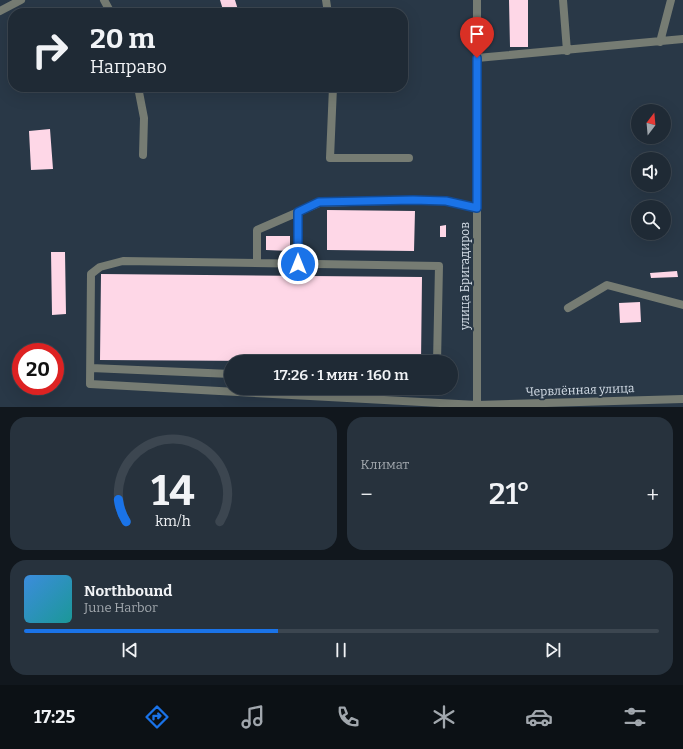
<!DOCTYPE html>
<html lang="ru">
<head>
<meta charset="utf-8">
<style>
	body { margin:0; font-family:Bitter,serif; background:#27323d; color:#f1f3f6; height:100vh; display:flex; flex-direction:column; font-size:15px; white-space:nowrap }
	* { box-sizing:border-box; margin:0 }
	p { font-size:13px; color:#a1a7ad }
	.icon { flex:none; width:22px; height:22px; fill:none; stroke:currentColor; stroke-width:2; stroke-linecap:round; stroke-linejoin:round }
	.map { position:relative; height:407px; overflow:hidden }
	.drawer { display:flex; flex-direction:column; gap:10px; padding:10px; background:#11171d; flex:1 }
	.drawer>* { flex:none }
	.hud { position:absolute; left:8px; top:8px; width:400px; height:84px; border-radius:16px; box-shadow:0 4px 16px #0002,0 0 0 1px #3c4650; background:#1f2a35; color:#f1f3f6; overflow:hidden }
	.needle { width:26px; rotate:16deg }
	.controls { position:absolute; left:631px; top:104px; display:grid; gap:8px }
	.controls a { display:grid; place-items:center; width:40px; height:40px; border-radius:50%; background:#1f2a35; box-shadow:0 4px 16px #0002,0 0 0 1px #3c4650; font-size:20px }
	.speed { position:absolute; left:12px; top:343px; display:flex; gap:8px; font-size:20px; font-weight:700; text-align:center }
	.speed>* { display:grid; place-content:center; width:52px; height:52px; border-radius:50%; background:#1f2a35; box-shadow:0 4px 16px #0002,0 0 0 1px #3c4650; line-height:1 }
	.speed .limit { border:6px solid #d22; background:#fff; color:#111 }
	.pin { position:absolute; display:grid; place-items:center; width:34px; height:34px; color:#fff; margin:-41px -17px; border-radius:50% 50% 50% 0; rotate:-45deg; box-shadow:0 0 4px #0007 }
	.pin .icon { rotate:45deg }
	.me { position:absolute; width:44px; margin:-22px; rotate:0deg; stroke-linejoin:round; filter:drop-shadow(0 0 3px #0008) }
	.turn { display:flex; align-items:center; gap:14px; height:84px; padding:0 16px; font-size:18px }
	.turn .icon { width:52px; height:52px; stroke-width:2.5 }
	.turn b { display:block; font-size:28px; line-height:34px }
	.big { font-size:30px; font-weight:600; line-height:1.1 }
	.drawer .widget { flex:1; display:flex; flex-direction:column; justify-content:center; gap:6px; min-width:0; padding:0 14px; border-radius:16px; background:#27323d }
	.drawer .dial { align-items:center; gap:0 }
	.dial svg { height:104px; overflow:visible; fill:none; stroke:#3c4650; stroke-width:7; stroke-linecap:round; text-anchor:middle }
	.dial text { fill:#f1f3f6; stroke:none }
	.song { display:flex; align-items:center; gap:12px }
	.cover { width:48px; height:48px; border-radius:6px; background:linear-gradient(135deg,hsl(210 70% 55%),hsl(180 70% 35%)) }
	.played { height:4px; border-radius:2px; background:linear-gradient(90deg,#1a73e8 40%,#3c4650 40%) }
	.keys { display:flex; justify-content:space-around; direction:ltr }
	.heat { display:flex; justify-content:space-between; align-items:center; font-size:22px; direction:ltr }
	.drawer .tiles { flex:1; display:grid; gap:10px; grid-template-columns:1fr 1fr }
	.widget:last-child { grid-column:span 2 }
	.trip { position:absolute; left:224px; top:355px; width:234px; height:40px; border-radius:20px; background:#1f2a35; box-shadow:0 4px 16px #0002,0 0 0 1px #3c4650; font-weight:600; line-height:40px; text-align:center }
	.dock { display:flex; height:64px; justify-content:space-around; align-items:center; background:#0c1115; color:#a1a7ad }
	.dock .icon { width:28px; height:28px }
	.dock .selected { color:#1a73e8 }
	.dock b { font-size:18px; color:#f1f3f6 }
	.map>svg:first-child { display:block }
</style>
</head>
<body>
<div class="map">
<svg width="683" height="407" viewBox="0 0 683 407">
	<rect width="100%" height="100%" fill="#293847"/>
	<!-- building -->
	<path fill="#fed7e7" d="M 220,0 L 235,0 L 239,13 L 224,13 Z
		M 509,0 L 528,0 L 528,47 L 510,47 Z
		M 50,129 L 53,169 L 31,170 L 29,131 Z
		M 327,210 L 415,211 L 414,251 L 327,250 Z
		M 446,225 L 446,237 L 440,237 L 440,226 Z
		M 266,236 L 290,236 L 290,251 L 266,250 Z
		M 51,252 L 65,252 L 66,314 L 52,315 Z
		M 677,271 L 678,277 L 651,278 L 650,273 Z
		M 101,274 L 422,277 L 421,362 L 100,360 Z
		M 640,302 L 641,322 L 620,323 L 619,303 Z"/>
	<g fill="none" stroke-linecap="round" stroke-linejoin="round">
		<!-- service -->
		<path stroke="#767c73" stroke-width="8" d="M 104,0 L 111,13
			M 326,0 L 328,13
			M 563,0 L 567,51
			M 660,42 L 671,0
			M 477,58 L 683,39
			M 138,87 L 144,118 L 143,155
			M 333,87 L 330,158 L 409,158
			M 257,263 L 257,230 L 319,203 L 413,200 L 446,201 L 477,208
			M 298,264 L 298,212
			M 568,308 L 607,285 L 683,305
			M 437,362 L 439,266 L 123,261 L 100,267 L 91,274 L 90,384 L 477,405
			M 91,368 L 231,374"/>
		<!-- minor -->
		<path stroke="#767c73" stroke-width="8" d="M 477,0 L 477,407
			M 0,11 L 21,0
			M 477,405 L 683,399"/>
	</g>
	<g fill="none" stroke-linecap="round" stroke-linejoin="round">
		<!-- route casing -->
		<g stroke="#114b97" stroke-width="10">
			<path id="route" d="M 298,264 L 298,212 L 319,202 L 413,200 L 446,201 L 477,208 L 477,58"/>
		</g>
		<!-- route -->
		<use href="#route" stroke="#1a73e8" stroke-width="7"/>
	</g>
	<g text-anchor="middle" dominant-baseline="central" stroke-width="4" stroke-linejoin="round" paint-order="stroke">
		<!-- street labels -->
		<g font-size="12" fill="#d5dee8" stroke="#293847">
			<text transform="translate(465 276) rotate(-90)">улица Бригадиров</text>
			<text transform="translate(580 390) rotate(-2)">Червлённая улица</text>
		</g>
	</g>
</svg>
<div class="controls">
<a><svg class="needle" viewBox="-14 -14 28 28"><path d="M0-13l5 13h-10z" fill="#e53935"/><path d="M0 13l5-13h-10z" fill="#a1a7ad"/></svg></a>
<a><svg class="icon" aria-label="sound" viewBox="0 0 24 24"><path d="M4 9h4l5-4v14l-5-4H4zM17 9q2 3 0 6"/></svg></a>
<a><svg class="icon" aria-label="search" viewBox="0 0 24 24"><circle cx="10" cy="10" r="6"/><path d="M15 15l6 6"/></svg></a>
</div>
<div class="speed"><div class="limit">20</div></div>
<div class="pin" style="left:477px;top:58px;background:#d93025"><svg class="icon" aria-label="arrive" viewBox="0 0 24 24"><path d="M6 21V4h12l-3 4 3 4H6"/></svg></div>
<svg class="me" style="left:298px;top:264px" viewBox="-20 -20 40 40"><circle r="17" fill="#1a73e8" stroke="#fff" stroke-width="3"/><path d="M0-11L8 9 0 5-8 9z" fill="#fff"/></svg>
<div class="trip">17:26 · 1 мин · 160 m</div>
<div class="hud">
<div class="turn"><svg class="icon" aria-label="right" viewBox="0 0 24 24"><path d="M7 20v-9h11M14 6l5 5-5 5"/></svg><div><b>20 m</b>Направо</div></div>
</div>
</div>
<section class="drawer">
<div class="tiles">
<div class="widget dial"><svg viewBox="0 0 100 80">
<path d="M14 69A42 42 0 1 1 86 69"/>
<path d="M14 69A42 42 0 0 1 8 52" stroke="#1a73e8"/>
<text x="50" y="56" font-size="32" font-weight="700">14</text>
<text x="50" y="72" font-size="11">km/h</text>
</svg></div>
<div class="widget"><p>Климат</p>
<div class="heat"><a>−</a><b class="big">21°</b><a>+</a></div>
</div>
<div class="widget">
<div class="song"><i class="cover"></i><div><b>Northbound</b><p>June Harbor</p></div></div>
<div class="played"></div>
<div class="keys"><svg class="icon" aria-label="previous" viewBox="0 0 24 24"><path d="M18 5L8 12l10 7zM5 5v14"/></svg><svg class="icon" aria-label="pause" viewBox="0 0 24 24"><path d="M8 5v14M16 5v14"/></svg><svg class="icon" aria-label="next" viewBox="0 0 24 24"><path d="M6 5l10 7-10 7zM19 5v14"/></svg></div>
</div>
</div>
</section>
<nav class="dock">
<b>17:25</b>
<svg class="icon selected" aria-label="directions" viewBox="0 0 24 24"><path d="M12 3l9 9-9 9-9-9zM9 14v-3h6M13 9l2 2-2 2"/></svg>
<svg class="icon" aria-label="music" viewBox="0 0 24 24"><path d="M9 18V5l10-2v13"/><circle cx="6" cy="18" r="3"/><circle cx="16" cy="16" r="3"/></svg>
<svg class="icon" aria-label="phone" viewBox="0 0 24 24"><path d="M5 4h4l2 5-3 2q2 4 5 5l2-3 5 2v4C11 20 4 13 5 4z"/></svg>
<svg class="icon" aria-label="climate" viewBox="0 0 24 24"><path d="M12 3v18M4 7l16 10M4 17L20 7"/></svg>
<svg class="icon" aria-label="car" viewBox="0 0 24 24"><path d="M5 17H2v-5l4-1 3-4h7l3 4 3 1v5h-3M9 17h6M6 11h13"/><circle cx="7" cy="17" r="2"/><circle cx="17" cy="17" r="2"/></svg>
<svg class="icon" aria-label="filters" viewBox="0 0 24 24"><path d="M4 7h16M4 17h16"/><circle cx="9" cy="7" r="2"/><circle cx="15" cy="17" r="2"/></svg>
</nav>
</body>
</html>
